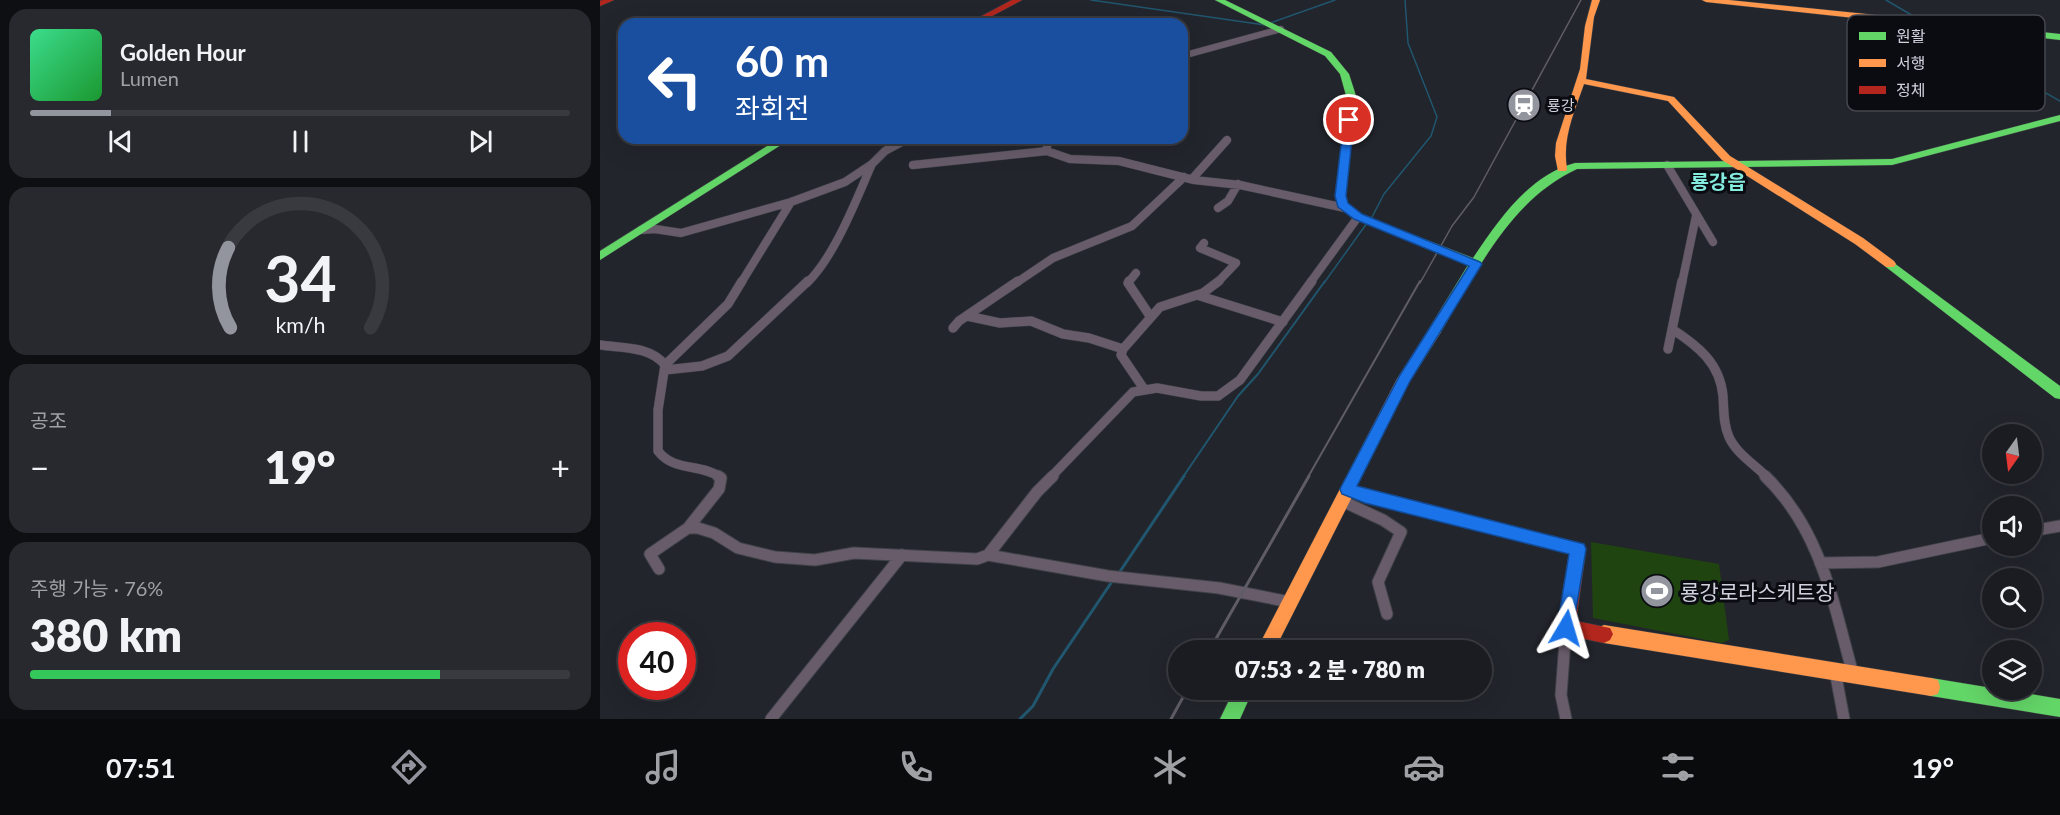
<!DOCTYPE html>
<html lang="ko">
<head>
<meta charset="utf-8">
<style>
	body { margin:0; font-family:Lato,"Noto Sans KR",sans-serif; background:#27292e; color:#f1f3f6; height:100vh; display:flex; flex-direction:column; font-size:22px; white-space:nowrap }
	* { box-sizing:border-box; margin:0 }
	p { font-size:20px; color:#9fa1a5 }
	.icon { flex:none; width:33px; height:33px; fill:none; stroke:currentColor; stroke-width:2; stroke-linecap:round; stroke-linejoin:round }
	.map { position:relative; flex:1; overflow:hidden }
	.panel { display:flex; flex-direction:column; gap:9px; padding:9px; background:#0e0f12; width:600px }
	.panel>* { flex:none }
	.banner { position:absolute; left:18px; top:18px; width:570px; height:126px; border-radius:18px; box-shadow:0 6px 24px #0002,0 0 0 2px #383a3f; background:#1a4fa0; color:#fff; overflow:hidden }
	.needle { width:39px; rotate:194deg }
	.buttons { position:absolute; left:1382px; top:424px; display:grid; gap:12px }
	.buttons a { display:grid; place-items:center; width:60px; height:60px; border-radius:50%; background:#1a1c21; box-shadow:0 6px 24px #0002,0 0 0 2px #383a3f; font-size:30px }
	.speed { position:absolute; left:18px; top:622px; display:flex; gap:12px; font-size:30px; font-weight:700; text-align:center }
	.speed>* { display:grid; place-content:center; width:78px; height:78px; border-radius:50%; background:#1a1c21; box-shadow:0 6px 24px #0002,0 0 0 2px #383a3f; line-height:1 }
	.speed .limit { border:9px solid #d22; background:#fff; color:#111 }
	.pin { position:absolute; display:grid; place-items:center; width:51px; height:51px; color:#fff; margin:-26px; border:3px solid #fff; border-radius:50%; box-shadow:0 2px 6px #0007 }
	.me { position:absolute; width:66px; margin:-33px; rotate:7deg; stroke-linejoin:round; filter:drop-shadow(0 0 4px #0008) }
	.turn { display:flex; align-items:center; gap:21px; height:126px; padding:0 18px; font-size:27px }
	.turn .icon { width:78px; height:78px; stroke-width:2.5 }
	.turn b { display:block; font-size:42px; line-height:51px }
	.big { font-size:45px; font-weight:800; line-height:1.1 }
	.panel .card { flex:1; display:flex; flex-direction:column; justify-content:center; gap:9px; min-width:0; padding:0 21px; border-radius:18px; background:#27292e }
	.panel .dial { align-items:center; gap:0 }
	.dial svg { height:156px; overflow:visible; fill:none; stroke:#383a3f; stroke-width:7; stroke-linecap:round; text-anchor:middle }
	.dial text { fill:#f1f3f6; stroke:none }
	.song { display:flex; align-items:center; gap:18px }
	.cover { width:72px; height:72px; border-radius:9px; background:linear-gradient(135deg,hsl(150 70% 55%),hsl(130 70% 35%)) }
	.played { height:6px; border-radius:3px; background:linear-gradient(90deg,#92959e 15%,#383a3f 15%) }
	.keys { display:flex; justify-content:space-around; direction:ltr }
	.heat { display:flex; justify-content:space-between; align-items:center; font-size:33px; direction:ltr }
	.charge { height:9px; border-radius:4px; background:linear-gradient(90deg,#34c759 76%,#383a3f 0) }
	.trip { position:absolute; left:568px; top:640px; width:324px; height:60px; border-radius:30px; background:#1a1c21; box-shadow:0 6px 24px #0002,0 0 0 2px #383a3f; font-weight:800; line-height:60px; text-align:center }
	.tab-bar { display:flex; height:96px; justify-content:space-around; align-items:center; background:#0a0b0d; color:#9fa1a5 }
	.tab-bar .icon { width:42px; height:42px }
	.tab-bar .current { color:#92959e }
	.tab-bar b { font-size:27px; color:#f1f3f6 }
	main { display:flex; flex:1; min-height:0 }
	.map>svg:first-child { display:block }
</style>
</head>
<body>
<main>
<section class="panel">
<div class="card">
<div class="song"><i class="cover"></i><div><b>Golden Hour</b><p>Lumen</p></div></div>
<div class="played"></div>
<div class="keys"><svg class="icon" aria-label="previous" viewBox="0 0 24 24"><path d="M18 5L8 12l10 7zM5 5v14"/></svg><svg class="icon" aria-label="pause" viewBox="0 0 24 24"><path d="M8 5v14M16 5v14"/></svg><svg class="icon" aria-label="next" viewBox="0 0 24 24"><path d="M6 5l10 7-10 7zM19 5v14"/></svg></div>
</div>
<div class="card dial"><svg viewBox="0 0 100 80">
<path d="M14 69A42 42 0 1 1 86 69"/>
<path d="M14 69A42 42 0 0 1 13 28" stroke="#92959e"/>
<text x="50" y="56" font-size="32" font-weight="700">34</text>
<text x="50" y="72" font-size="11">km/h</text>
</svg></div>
<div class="card"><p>공조</p>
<div class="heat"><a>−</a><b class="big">19°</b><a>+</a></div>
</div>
<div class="card"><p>주행 가능 · 76%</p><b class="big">380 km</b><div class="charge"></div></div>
</section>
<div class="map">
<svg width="1460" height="719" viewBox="0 0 1460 719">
	<rect width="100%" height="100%" fill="#22252c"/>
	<!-- green -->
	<path fill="#1f440f" d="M 991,542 L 1119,564 L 1129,640 L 1122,643 L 993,618 Z"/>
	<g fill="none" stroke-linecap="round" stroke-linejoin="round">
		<!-- stream-far2 -->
		<path stroke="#20566e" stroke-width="1.5" d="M 491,0 L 665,25
			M 1286,0 L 1320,20
			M 670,23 L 735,0
			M 1327,25 L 1460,101
			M 771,219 L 784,194 L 831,136 L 837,117 L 808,43 L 805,0
			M 724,283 L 767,223"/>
		<!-- stream-far1 -->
		<path stroke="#20566e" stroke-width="2" d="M 583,477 L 638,396 L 658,374 L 725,281"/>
		<!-- stream -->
		<path stroke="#20566e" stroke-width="3" d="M 519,573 L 584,476
			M 420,719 L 433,706 L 453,669 L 513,580"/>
		<!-- street-far3 casing -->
		<g stroke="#3f4247" stroke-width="7">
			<path id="street-far3" d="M 582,56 L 681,29"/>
		</g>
		<!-- street-far2 casing -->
		<g stroke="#3f4247" stroke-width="9">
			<path id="street-far2" d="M 447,138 L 447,151 L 470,159 L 519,161 L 594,180 L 640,185 L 745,208
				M 313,165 L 447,151
				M 1067,165 L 1113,242
				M 592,179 L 627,140
				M 618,208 L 628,201 L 638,184
				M 41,230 L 55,229 L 81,233 L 191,202 L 245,182 L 272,164 L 285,151 L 309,138
				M 604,243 L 600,248 L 636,263 L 617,283
				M 141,283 L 191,202
				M 207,283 C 235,256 256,200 272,164
				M 416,283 L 453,258 L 532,226 L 584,177
				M 528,283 L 536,273
				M 710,283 L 758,217
				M 1082,283 L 1096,216"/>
		</g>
		<!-- street-far1 casing -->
		<g stroke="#3f4247" stroke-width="10">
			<path id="street-far1" d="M 529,281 L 528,283 L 550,316
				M 597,295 L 683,322
				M 367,316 L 400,323 L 431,321 L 463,334 L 489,338 L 523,349
				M 353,328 L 359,321 L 418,281
				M 1072,329 C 1098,346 1120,363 1123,396 C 1124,410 1123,424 1129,437 C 1136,453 1155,465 1167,477
				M 0,345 C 22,348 50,346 65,365 L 58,410 L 58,451 C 74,472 100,463 120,477
				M 1068,349 L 1082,281
				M 65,365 L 128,304 L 142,281
				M 65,370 L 102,366 L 128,356 L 208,281
				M 544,389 L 521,355 L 523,349 L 560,307 L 603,293 L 619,281
				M 451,477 L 533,392 L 557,388 L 601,396 L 618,396 L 640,380 L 712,281"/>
		</g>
		<!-- street casing -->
		<g stroke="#3f4247" stroke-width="13">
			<path id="street" d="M 1165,476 C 1221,530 1233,602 1253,674
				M 742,501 L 783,520 L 801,532 L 778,582 L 787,614
				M 88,528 L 119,489 L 121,478 L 118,476
				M 1431,531 L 1460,526
				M 388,555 L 508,576 L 619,588 L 690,602
				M 1220,563 L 1278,562 L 1392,538
				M 59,569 L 50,554 L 88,528 L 98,528 L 114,533 L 138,548 L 175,557 L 215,560 L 254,553 L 377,559 L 388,555 L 437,492 L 453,476
				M 966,628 L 961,695 L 966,719
				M 1235,671 L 1244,719
				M 171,719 L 302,555"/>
		</g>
		<!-- fast casing -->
		<g stroke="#3f4247" stroke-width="1">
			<path id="fast" d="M 615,0 L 625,0 L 731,52 L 749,74 L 757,99 L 745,196 L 747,204 L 762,215 L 873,258 C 899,220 928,176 975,163 L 1292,159 L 1460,115 L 1460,121 L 1292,165 L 977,169 C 908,201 876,274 839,335 L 834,337 L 827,332 L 868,265 L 754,219 L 738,207 L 735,196 L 747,99 L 740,74 L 725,56 Z
				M 1384,26 L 1460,34 L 1460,40 L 1381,31 L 1381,27 Z
				M 180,138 L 192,138 L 0,260 L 0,251 Z
				M 1290,260 L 1460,386 L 1460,399 L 1455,398 L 1286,267 L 1284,264 L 1286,261 Z
				M 1331,678 L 1392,688 L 1392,690 L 1407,690 L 1460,699 L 1460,717 L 1331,696 L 1324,694 L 1322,687 L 1324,680 Z
				M 634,690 L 653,690 L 640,719 L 620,719 Z"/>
		</g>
		<!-- slow casing -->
		<g stroke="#3f4247" stroke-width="1">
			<path id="slow" d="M 992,0 L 1000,0 L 994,17 L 986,79 L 1074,97 L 1130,156 L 1263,238 L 1294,261 L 1296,264 L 1294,267 L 1286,267 L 1255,244 L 1122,160 L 1068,101 L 984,84 C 974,113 962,138 967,169 L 966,171 L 958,171 L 955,156 L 956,143 L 980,69 L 985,26 Z
				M 1102,0 L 1129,0 L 1384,26 L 1388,29 L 1384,32 L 1106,2 Z
				M 834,327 L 841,332 L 810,381 L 757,486 L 944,534 L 950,536 L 952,541 L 950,546 L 944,548 L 752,497 L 674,651 L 656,651 L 797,379 L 829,329 Z
				M 1004,625 L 1331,678 L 1338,680 L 1340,687 L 1338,694 L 1331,696 L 1004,643 L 998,640 L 995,634 L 998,628 Z"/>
		</g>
		<!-- jam casing -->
		<g stroke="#3f4247" stroke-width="1">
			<path id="jam" d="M 3,0 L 14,0 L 0,6 L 0,1 Z
				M 412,0 L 422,0 L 377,24 L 367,24 Z
				M 944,534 L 984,544 L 986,549 L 976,621 L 1010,628 L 1013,634 L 1010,640 L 1004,643 L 960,634 L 957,628 L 969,554 L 938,546 L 936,541 L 938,536 Z"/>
		</g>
		<!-- street-far3 -->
		<use href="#street-far3" stroke="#685c6b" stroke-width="6"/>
		<!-- street-far2 -->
		<use href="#street-far2" stroke="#685c6b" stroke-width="8"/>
		<!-- street-far1 -->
		<use href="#street-far1" stroke="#685c6b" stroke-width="9"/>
		<!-- street -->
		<use href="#street" stroke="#685c6b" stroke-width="11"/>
		<!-- fast -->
		<use href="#fast" fill="#63d668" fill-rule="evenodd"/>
		<!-- slow -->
		<use href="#slow" fill="#ff974d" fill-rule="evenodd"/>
		<!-- jam -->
		<use href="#jam" fill="#b3261e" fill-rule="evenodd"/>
		<!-- rail-far2 -->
		<path stroke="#605c66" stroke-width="1.5" d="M 820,283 L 852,226 L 874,197 L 981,0"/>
		<!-- rail-far1 -->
		<path stroke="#605c66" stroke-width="2" d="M 708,477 L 820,281"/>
		<!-- rail -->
		<path stroke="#605c66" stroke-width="3" d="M 609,651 L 709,476
			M 571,719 L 587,690"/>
	</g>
	<!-- route -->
	<path fill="#1a73e8" stroke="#114b97" stroke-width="1.5" d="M 749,117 L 754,120 L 746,196 L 748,203 L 762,214 L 880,262 L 882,264 L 810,381 L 757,486 L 984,544 L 986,549 L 972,634 L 966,637 L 960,634 L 957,628 L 969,554 L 765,503 L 742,494 L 740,489 L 800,375 L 869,266 L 754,219 L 738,207 L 735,196 L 744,120 Z"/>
	<!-- icons -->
	<defs>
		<g id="station-disc" transform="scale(1.725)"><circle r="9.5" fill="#92959e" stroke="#0a0c12"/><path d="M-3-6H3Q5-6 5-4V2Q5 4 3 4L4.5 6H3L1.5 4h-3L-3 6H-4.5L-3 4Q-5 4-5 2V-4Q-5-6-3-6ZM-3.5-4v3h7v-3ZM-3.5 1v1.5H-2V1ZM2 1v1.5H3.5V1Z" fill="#fff"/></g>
		<g id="stadium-disc" transform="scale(1.725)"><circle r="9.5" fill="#92959e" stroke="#0a0c12"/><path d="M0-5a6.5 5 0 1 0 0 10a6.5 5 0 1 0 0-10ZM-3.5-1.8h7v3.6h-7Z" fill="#fff"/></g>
	</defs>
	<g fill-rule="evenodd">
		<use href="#station-disc" x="924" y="105"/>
		<use href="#stadium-disc" x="1057" y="591"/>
	</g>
	<g text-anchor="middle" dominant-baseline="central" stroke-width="6" stroke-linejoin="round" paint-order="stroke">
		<!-- far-poi labels -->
		<g font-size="15" fill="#cfd2dc" stroke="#0a0c12" text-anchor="start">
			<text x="947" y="105">룡강</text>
		</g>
		<!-- far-district labels -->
		<g font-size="20" font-weight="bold" fill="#83ecdf" stroke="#0a0c12">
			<text x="1118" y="181">룡강읍</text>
		</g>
		<!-- near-poi labels -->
		<g font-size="21" fill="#cfd2dc" stroke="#0a0c12" text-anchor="start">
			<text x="1080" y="591">룡강로라스케트장</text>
		</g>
	</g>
	<!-- legend -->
	<rect x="1247" y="15" width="198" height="96" rx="9" fill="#0a0c12" stroke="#45474f" stroke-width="1.5"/>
	<rect x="1259" y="32" width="27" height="8" fill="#63d668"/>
	<rect x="1259" y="59" width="27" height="8" fill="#ff974d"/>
	<rect x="1259" y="86" width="27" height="8" fill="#b3261e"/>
	<g font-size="16" fill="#cfd2dc">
		<text x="1296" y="42">원활</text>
		<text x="1296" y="69">서행</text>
		<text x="1296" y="96">정체</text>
	</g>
</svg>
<div class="buttons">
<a><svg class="needle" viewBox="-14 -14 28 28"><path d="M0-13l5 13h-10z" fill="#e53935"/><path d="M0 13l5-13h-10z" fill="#9fa1a5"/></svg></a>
<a><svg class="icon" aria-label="sound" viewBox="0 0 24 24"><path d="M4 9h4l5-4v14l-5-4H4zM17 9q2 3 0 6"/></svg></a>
<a><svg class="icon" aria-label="search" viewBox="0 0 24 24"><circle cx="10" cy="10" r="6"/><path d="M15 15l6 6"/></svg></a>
<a><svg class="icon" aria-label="layers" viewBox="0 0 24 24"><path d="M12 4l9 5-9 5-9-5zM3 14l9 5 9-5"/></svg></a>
</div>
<div class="speed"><div class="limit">40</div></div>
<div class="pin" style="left:749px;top:120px;background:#d93025"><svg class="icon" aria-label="arrive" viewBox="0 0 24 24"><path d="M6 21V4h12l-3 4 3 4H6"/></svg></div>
<svg class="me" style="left:966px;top:628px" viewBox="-20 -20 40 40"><path d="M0-17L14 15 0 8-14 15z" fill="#1a73e8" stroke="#fff" stroke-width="4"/></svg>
<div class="trip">07:53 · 2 분 · 780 m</div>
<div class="banner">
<div class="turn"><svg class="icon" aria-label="left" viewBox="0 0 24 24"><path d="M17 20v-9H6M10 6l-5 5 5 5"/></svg><div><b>60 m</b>좌회전</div></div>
</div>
</div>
</main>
<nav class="tab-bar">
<b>07:51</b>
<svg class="icon current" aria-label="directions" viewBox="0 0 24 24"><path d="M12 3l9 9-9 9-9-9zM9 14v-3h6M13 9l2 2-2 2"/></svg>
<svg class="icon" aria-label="music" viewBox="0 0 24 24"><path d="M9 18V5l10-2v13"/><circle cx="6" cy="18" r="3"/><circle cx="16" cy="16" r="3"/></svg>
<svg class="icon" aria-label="phone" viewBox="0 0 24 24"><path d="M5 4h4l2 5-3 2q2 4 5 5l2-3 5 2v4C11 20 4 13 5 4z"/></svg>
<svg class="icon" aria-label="climate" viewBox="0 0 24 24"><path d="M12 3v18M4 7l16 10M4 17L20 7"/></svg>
<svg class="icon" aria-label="car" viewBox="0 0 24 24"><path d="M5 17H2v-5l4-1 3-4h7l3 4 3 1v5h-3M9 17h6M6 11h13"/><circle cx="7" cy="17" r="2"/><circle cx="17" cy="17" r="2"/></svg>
<svg class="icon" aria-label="filters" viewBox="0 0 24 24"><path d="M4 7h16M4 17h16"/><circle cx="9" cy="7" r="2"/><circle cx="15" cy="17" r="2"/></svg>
<b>19°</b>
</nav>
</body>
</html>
